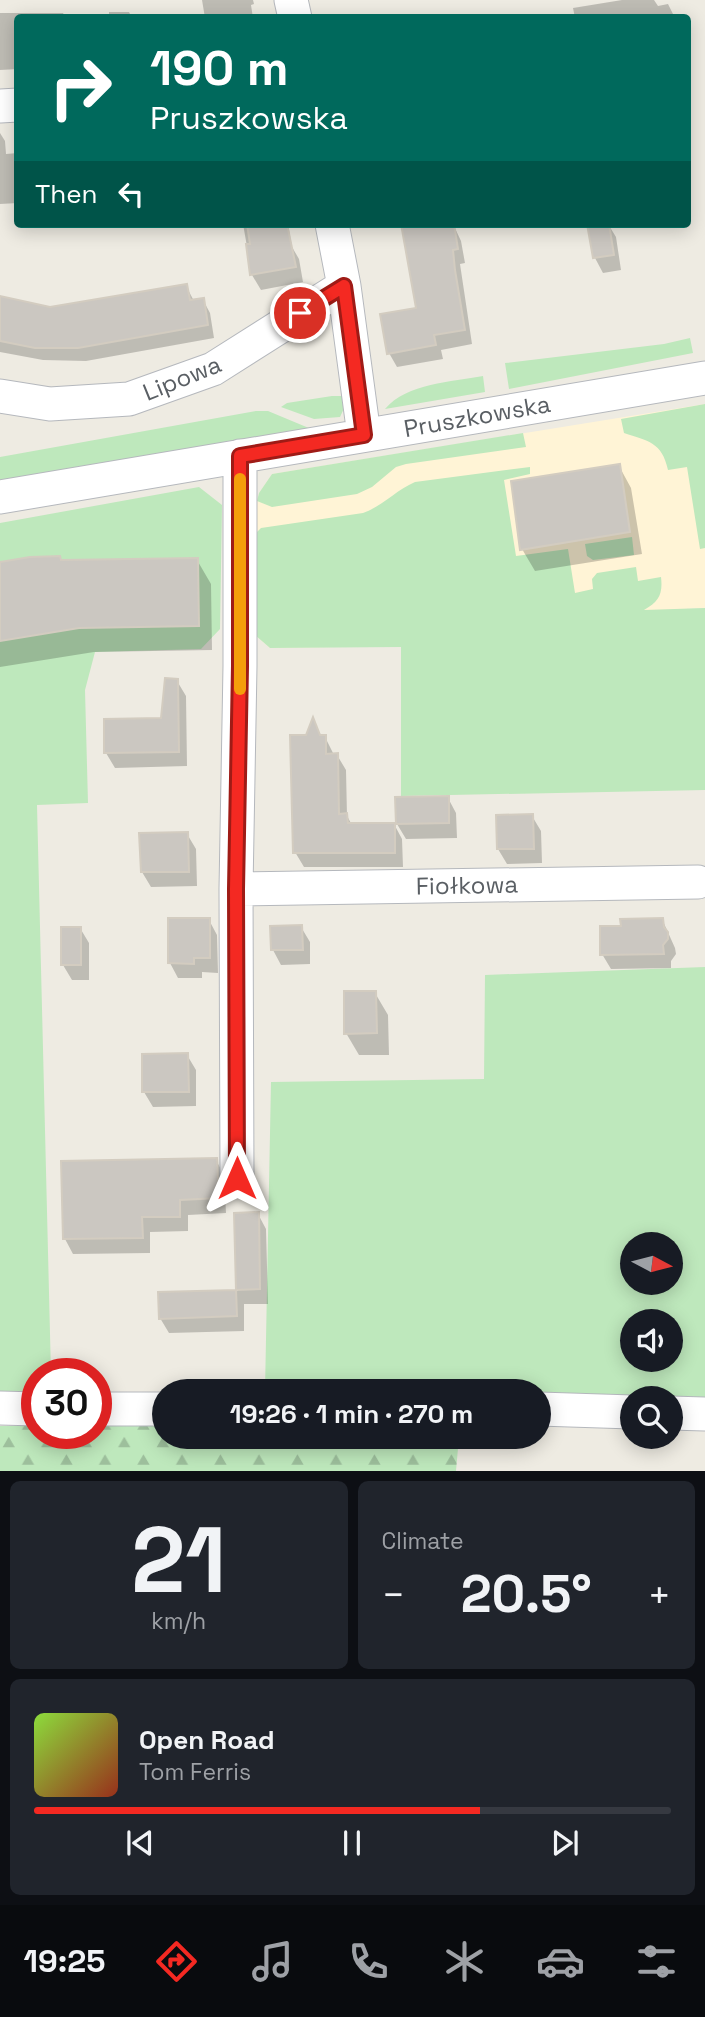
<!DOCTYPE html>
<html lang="en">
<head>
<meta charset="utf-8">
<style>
	body { margin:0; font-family:"Space Grotesk",sans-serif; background:#20242c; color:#f1f3f6; height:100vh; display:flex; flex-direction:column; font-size:26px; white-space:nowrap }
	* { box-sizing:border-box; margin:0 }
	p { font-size:23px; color:#9ea1a6 }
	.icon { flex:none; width:38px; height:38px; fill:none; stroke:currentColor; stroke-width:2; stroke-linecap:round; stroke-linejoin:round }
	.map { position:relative; height:1471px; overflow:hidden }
	.drawer { display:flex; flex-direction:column; gap:10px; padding:10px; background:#0d0f14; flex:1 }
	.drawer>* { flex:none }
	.top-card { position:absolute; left:14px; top:14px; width:677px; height:214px; border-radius:7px; box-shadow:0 4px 18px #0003; background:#00695c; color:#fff; overflow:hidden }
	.needle { width:46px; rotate:97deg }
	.controls { position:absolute; left:620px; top:1232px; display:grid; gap:14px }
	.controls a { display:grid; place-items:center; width:63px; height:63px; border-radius:50%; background:#171b24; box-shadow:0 4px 18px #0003; font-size:35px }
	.speed { position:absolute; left:21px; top:1358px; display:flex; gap:14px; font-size:35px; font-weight:700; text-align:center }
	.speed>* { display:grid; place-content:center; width:91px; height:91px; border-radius:50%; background:#171b24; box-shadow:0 4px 18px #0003; line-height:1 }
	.speed .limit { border:10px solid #d22; background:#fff; color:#111 }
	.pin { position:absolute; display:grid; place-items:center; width:60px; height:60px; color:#fff; margin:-30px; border:4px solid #fff; border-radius:50%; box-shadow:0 2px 7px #0007 }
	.me { position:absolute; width:77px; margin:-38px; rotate:0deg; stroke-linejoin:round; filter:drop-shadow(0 0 5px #0008) }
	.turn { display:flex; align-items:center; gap:24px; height:147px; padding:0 21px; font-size:32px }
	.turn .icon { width:91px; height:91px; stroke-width:2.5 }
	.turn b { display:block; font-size:49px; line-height:60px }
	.then { display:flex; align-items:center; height:66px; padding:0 21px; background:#0003; gap:14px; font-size:26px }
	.big { font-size:52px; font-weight:800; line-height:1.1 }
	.drawer .widget { flex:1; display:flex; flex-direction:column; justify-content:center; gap:10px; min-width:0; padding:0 24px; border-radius:10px; background:#20242c }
	.drawer .dial { align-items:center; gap:0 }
	.dial b { font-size:91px; line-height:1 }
	.song { display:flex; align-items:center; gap:21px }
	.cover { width:84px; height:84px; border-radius:10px; background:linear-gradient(135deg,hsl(90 70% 55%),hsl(10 70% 35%)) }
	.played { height:7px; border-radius:4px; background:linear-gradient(90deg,#f42922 70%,#363941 70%) }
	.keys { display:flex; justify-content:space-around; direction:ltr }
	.heat { display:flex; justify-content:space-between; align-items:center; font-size:38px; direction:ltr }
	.drawer .tiles { flex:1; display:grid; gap:10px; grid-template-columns:1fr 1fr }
	.widget:last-child { grid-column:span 2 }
	.trip { position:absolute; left:152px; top:1379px; width:399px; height:70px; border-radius:35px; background:#171b24; box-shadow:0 4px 18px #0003; font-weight:800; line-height:70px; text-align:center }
	.tabs { display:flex; height:112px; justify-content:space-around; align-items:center; background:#090b0e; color:#9ea1a6 }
	.tabs .icon { width:49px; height:49px }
	.tabs .selected { color:#f42922 }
	.tabs b { font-size:32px; color:#f1f3f6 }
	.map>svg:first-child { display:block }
</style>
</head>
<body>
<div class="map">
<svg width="705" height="1471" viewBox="0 0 705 1471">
	<defs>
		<pattern id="forest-firs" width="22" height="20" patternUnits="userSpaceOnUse" patternTransform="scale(1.75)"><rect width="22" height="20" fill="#bee8bc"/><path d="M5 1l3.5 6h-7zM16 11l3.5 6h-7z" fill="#9dbf9c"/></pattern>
	</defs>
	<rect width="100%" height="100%" fill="#eeebe2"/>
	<!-- commercial -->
	<path fill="#fff4d6" d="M 705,404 L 705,608 L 642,611 L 402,646 L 270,648 L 255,635 L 257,501 L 259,493 L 272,474 Z"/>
	<!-- green -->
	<path fill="#bee8bc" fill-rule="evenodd" d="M 690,338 L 693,353 L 509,389 L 505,363 L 664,344 Z
		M 483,376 L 485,392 L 385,409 C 407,383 452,382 483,376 Z
		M 332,396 L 346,396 L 347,402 L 340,417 L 314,419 L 281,407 L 287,403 Z
		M 705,404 L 705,548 L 700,549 L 687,467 L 668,470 C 662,442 648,441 624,433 L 621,419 Z
		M 256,411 L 268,411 L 316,431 L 0,483 L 0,457 Z
		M 523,433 L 526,447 L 406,464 L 396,467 L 372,487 L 357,494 L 272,507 L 257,501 L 259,493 L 272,474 Z
		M 530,467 L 530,474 L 504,480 L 516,556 L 568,549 L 575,593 L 593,589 L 592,579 L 597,573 L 636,567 L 638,581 L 661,577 C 663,594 659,602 644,610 L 705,608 L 705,790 L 401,796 L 401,647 L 270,648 L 255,635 L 257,532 L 261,528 L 363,513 C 383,506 396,490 415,482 Z
		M 199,487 L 222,505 L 220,629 L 201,649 L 95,652 L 85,690 L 88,803 L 37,805 L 51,1374 L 37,1374 L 37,1391 L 0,1391 L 0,523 Z
		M 632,537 L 634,555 L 593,560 L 587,556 L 585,544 Z
		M 705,967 L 705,1397 L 539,1395 L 539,1391 L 265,1391 L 271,1082 L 484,1079 L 485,975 ZM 632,1244 L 670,1244 L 670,1283 L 632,1283 ZM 632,1321 L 670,1321 L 670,1360 L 632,1360 Z"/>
	<!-- forest -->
	<path fill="url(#forest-firs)" d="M 0,1426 L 37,1426 L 37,1433 L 96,1433 L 96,1426 L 164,1426 L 164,1437 L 459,1437 L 456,1471 L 0,1471 Z"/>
	<!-- shadow -->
	<path fill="#0003" d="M 202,0 L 253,0 L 254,4 L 251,5 L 253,18 L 205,18 Z
		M 622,0 L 654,0 L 658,6 L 668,4 L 675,18 L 575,18 L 573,8 Z
		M 109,12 L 129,12 L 132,18 L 109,18 Z
		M 0,13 L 63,13 L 66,18 L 18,18 L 18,69 L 0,70 Z
		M 0,133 L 5,141 L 6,154 L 18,153 L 18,203 L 0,204 Z
		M 243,224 L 288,224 L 292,247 L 299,259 L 303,282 L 261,290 L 252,275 Z
		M 404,224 L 453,224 L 461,241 L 465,263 L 460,264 L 472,344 L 441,350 L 443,359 L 397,367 L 389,353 L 418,309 Z
		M 608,224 L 616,237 L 621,270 L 603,273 L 595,258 L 589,225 Z
		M 186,286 L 194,301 L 203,300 L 210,313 L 214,338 L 86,361 L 43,360 L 0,352 L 0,298 L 50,308 Z
		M 619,466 L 631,488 L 642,554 L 535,571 L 522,549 Z
		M 197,560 L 211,584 L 212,650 L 94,652 L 0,667 L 0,564 Z
		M 177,681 L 186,696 L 187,766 L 115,768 L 106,753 L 162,720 Z
		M 313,721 L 322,737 L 325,737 L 334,755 L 337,755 L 346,770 L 347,816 L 352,825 L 394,824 L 402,839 L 403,867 L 304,867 L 295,852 L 307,737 Z
		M 448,798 L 456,813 L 457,838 L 406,839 L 397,824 Z
		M 532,816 L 541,831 L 542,863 L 507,864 L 498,849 Z
		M 187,834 L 196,849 L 197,886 L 151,887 L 142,872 Z
		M 662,919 L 675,948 L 676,954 L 671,961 L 671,968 L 611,969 L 602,954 L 623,928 Z
		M 209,920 L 217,935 L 218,973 L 202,972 L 202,978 L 178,978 L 170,963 Z
		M 301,927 L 310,942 L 310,964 L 281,965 L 273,950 Z
		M 80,928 L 89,943 L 89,980 L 72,980 L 63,965 Z
		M 375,993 L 388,1015 L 389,1055 L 359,1055 L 346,1033 Z
		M 187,1055 L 196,1070 L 196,1106 L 153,1107 L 144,1092 Z
		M 216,1160 L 224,1175 L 226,1213 L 188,1215 L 188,1231 L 150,1232 L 150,1253 L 73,1254 L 65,1239 L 63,1163 Z
		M 236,1214 L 258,1214 L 266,1229 L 268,1304 L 244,1304 L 244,1331 L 169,1333 L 160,1318 L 160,1294 L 238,1291 Z"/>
	<!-- building -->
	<path fill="#cbc7c1" stroke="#d3ccc0" stroke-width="2" d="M 247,224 L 287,224 L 296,267 L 250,275 L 246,244 L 250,244 Z
		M 401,224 L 454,224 L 458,249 L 453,250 L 455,270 L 465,330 L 434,335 L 436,345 L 387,354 L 380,314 L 416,308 Z
		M 587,224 L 609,224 L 614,255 L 593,258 Z
		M 187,284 L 190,300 L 204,298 L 208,325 L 78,348 L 35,348 L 0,341 L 0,296 L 50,307 Z
		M 620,464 L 630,532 L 520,550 L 511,481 Z
		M 60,556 L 61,560 L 198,558 L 199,626 L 79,628 L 0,641 L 0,562 L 30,557 Z
		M 165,678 L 178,679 L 179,752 L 104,753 L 104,719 L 161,718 Z
		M 313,717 L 320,735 L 326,735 L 326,754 L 338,753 L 339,814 L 347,813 L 348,823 L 395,823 L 395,853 L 293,853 L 290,735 L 306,735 Z
		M 449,796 L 449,823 L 396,824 L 395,797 Z
		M 533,814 L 534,849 L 497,849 L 496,815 Z
		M 188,832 L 189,872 L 141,872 L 139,833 Z
		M 168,918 L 210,918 L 210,958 L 194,958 L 194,964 L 168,963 Z
		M 663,918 L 664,927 L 668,932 L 668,939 L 663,945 L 664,954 L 600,955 L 600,926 L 621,926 L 620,919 Z
		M 302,925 L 303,950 L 271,950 L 270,926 Z
		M 61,927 L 81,927 L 81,965 L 61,965 Z
		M 344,991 L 376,991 L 377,1033 L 344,1034 Z
		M 188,1053 L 189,1092 L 142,1092 L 142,1054 Z
		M 217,1158 L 219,1198 L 180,1200 L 180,1217 L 142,1217 L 143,1238 L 63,1239 L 61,1161 Z
		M 259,1212 L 260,1289 L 236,1290 L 234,1213 Z
		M 236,1290 L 237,1316 L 159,1319 L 158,1292 Z"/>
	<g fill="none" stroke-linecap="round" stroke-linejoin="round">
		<!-- minor casing -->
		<g stroke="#b5b8bd" stroke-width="35">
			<path id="minor" d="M 291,0 L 295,18
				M 0,106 L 18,105
				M 332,224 L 344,286 L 364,435
				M 0,396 L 50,404 L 129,399 L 213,369 L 344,286
				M 0,497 L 705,378
				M 236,889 L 698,882
				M 237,1178 L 236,889 L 240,666 L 240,456
				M 0,1408 L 37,1409
				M 96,1409 L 164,1409
				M 539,1409 L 632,1412
				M 670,1413 L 705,1414"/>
		</g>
		<!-- minor -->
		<use href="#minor" stroke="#fff" stroke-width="33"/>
	</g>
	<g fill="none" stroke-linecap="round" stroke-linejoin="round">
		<!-- route casing -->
		<g stroke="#9f1b16" stroke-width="18">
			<path id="route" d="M 237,1178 L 236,889 L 240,666 L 240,456 L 364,435 L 344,286 L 300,313"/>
		</g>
		<!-- route -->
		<use href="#route" stroke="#f42922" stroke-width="12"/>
		<!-- slow -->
		<path stroke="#f59e0b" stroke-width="12" d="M 240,689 L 240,479"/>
	</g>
	<g text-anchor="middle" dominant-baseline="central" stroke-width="5" stroke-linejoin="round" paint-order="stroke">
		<!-- street labels -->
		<g font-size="24" fill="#5a5f64" stroke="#fff">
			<text transform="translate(182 378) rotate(-22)">Lipowa</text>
			<text transform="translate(477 416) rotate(-10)">Pruszkowska</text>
			<text transform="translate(467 885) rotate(-1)">Fiołkowa</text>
		</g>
	</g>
</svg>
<div class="controls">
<a><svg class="needle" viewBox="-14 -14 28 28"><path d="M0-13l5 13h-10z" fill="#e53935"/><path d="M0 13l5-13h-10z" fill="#9ea1a6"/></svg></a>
<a><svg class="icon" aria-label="sound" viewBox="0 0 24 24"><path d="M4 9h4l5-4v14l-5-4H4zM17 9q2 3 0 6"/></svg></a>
<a><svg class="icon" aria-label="search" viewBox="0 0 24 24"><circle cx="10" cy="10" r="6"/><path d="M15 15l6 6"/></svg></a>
</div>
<div class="speed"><div class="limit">30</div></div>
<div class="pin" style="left:300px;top:313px;background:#d93025"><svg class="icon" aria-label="arrive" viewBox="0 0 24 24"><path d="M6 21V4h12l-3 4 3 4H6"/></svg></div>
<svg class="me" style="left:237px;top:1178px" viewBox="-20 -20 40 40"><path d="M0-17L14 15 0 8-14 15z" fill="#f42922" stroke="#fff" stroke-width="4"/></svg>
<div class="trip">19:26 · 1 min · 270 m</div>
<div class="top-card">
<div class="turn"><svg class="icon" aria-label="right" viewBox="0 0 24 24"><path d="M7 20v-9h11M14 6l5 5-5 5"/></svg><div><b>190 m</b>Pruszkowska</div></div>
<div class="then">Then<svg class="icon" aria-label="left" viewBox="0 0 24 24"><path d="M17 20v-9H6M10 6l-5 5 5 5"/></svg></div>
</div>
</div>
<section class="drawer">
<div class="tiles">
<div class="widget dial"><b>21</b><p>km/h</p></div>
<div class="widget"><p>Climate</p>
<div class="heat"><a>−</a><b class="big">20.5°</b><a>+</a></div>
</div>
<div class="widget">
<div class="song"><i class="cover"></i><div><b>Open Road</b><p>Tom Ferris</p></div></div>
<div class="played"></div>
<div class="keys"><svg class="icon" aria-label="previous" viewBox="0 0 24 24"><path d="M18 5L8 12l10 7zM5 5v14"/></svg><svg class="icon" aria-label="pause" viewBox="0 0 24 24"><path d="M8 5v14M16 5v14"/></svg><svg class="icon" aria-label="next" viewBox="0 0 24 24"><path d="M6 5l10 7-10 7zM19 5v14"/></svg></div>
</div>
</div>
</section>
<nav class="tabs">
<b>19:25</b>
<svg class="icon selected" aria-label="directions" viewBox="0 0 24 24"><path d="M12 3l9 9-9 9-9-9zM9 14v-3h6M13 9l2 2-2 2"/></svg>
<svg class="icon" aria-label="music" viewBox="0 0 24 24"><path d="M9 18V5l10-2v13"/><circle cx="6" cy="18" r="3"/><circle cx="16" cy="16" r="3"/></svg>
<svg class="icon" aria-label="phone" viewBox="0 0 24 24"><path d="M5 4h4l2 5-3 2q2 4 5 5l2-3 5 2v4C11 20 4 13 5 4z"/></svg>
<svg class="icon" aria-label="climate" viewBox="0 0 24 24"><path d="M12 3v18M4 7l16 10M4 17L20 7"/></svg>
<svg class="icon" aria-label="car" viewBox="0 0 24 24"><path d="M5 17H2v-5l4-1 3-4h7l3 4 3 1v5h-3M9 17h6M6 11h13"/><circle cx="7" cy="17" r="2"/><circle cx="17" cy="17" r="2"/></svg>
<svg class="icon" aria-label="filters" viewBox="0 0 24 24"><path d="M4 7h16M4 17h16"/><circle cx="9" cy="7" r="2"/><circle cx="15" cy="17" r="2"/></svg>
</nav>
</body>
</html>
